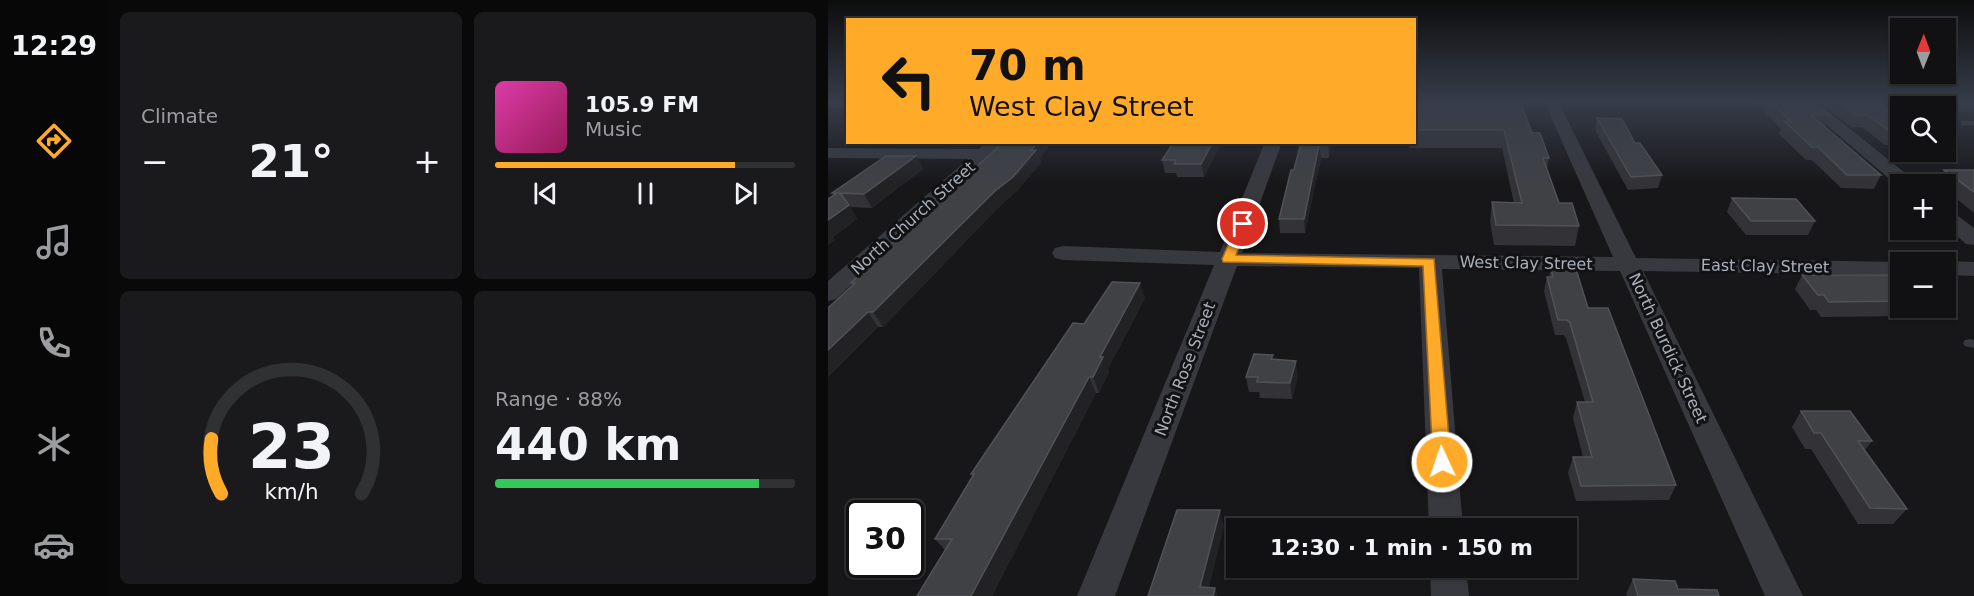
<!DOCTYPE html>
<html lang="en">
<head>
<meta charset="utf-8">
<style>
	body { margin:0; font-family:"DejaVu Sans",sans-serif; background:#1a1a1c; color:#f1f3f6; height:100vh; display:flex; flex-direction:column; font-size:22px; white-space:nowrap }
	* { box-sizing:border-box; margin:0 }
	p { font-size:20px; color:#9c9da0 }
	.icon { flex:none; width:33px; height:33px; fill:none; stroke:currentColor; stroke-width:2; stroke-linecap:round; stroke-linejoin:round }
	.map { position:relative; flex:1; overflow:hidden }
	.sheet { display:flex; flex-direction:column; gap:12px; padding:12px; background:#09090a; width:720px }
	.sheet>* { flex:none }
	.top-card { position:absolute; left:18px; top:18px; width:570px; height:126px; border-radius:0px; box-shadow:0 2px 4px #0004,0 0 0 2px #303133; background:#ffaa29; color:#111; overflow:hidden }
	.needle { width:39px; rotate:1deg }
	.buttons { position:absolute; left:1062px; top:18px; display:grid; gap:12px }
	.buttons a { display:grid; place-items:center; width:66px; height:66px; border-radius:0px; background:#111113; box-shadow:0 2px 4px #0004,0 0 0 2px #303133; font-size:30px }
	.speed { position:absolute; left:18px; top:500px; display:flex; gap:12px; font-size:30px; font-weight:700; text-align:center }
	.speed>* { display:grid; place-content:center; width:78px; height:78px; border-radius:50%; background:#111113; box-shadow:0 2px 4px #0004,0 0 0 2px #303133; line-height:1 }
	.speed .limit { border:3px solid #111; border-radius:9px; background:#fff; color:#111 }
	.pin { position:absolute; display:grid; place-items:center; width:51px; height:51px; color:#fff; margin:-26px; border:3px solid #fff; border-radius:50%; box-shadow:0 2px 6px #0007 }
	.me { position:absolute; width:66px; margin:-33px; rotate:357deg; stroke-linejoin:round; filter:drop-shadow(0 0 4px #0008) }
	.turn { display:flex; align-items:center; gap:21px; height:126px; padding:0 24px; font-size:27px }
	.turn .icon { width:78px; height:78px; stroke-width:2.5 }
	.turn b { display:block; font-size:42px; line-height:51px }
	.big { font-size:45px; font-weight:700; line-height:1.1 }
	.sheet .widget { flex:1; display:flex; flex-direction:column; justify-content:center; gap:9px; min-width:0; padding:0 21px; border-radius:9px; background:#1a1a1c }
	.sheet .dial { align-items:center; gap:0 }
	.dial svg { height:156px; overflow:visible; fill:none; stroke:#303133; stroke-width:7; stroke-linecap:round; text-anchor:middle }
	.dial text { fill:#f1f3f6; stroke:none }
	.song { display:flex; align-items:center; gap:18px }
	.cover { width:72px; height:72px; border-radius:9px; background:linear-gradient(135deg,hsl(320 70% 55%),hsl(330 70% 35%)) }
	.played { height:6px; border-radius:3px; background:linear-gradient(90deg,#ffaa29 80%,#303133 80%) }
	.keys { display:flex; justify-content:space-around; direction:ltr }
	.heat { display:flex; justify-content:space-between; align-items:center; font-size:33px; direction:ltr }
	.charge { height:9px; border-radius:4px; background:linear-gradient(90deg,#34c759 88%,#303133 0) }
	.sheet .tiles { flex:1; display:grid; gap:12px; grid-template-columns:repeat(2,1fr) }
	.trip { position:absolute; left:398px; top:518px; width:351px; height:60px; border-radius:0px; background:#111113; box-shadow:0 2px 4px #0004,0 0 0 2px #303133; font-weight:700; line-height:60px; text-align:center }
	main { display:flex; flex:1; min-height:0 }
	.tab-bar { display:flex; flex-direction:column; width:108px; justify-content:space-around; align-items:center; background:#070708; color:#9c9da0 }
	.tab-bar .icon { width:42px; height:42px }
	.tab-bar .selected { color:#ffaa29 }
	.tab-bar b { font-size:27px; color:#f1f3f6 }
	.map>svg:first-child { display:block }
</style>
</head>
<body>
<main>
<nav class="tab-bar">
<b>12:29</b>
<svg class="icon selected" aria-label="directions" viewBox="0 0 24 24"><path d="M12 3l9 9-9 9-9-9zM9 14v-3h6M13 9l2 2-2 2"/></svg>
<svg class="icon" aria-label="music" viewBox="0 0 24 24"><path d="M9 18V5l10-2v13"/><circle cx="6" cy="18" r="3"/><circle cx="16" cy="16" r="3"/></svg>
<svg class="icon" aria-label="phone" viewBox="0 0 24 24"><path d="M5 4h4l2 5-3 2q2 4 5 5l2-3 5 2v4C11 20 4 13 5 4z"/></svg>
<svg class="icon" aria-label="climate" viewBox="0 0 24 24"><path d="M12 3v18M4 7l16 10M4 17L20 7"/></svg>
<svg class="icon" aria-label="car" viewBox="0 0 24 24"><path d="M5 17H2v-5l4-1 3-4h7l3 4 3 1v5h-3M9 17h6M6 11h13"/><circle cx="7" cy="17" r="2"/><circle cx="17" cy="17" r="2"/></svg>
</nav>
<section class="sheet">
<div class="tiles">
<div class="widget"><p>Climate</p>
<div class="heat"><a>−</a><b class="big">21°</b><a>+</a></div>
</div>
<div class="widget">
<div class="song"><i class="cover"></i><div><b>105.9 FM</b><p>Music</p></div></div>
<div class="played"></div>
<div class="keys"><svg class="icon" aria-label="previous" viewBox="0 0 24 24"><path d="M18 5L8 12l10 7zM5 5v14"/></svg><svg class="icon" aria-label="pause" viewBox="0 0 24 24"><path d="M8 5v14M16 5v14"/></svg><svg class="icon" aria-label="next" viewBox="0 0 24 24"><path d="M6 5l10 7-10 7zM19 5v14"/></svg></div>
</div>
<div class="widget dial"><svg viewBox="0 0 100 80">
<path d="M14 69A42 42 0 1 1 86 69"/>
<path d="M14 69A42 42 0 0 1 9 41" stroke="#ffaa29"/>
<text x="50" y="56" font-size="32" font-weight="700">23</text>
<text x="50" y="72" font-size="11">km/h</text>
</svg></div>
<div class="widget"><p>Range · 88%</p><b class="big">440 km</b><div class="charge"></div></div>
</div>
</section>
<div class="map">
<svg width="1146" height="596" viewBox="0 0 1146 596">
	<rect width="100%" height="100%" fill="#171719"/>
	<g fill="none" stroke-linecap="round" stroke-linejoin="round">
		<!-- lane -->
		<path fill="#37393f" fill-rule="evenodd" d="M 1133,121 L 1146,121 L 1146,125 L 1133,125 Z
			M 1142,339 L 1146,340 L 1146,348 L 1137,346 L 1135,343 L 1137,340 Z"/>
		<!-- street -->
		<path fill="#37393f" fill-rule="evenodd" d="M 716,101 L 730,101 L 808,258 L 1077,262 L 1072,262 L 1072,275 L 815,271 L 975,596 L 937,596 L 792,271 L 614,269 L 635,528 L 601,528 L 591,268 L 409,266 L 287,596 L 249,596 L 386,265 L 235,260 L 227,258 L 224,253 L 227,248 L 235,246 L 392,252 L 437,142 L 454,142 L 414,253 L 785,257 Z
			M 971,101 L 987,101 L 1086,180 L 1088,184 L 1072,184 L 1072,188 Z
			M 158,142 L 177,142 L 8,299 L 0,301 L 0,281 L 140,159 L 0,158 L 0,148 L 151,149 Z
			M 1118,210 L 1125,212 L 1146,228 L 1146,245 L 1138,244 L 1118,226 Z
			M 1118,261 L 1146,262 L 1146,276 L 1118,275 L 1118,262 L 1113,262 Z
			M 602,567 L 638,567 L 641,596 L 603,596 Z"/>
	</g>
	<!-- wall -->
	<path fill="#333337" d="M 0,101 L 20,101 L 20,108 L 0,108 Z
		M 586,101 L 704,133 L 721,158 L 719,169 L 731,203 L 751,226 L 747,246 L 666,245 L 662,222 L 664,202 L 686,203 L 674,148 L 581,148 L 581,142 L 586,142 Z
		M 926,101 L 986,101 L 1003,115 L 997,127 L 1053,175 L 1046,189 L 1013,188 L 984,160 L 978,160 L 951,134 L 953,129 Z
		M 990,101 L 1049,101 L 1072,117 L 1072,145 L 1057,145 L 1034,127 L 1023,127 Z
		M 1092,101 L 1146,101 L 1146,112 L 1118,111 L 1118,106 L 1101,106 Z
		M 769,118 L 807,143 L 834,175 L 830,188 L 800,190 L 767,130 Z
		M 176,142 L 225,142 L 213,155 L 214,156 L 212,159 L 213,163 L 190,190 L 173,205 L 55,327 L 50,327 L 0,377 L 0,308 L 24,286 L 23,283 Z
		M 346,142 L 394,142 L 376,177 L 349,177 L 348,173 L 337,173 L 334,160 Z
		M 473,142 L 503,142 L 501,158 L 493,158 L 477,233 L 452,233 L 451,219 Z
		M 88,156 L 95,169 L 44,208 L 22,207 L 29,219 L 5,237 L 7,240 L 0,245 L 0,199 L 6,196 L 4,193 Z
		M 1116,170 L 1146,170 L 1146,213 L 1118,190 L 1118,184 L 1110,184 L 1108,183 Z
		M 904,198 L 987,221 L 980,235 L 918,235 L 899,212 Z
		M 723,268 L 760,308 L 848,485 L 841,500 L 748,501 L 740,473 L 745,457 L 755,457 L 745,418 L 749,402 L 757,402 L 738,338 L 736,335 L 727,335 L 716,291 L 719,277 L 721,277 Z
		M 974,275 L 1072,275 L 1072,308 L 1091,308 L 1086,316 L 993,317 L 988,310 L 982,310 L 967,289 Z
		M 317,298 L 280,369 L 281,372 L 271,393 L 268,393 L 164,596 L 89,596 L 117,550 L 107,539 L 145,476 L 143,474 L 256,324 Z
		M 445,355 L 445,359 L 470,377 L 464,399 L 432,398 L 431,392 L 421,392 L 418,377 Z
		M 973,411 L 1044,441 L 1037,450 L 1079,509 L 1065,524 L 1030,524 L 983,449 L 977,449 L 964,427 Z
		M 805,579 L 850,589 L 891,596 L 799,596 L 798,594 Z"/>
	<!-- shaded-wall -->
	<path fill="#222225" d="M 208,142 L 225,142 L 213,155 L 214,156 L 212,159 L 213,163 L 190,190 L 173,205 L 55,327 L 45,312 L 167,191 L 203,150 Z
		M 385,142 L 394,142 L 376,177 L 373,164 Z
		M 500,142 L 503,142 L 501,158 L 500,145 Z
		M 491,145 L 493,158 L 477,233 L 476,219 Z
		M 88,156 L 95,169 L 44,208 L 36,194 Z
		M 21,205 L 29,219 L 5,237 L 7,240 L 0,245 L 0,220 Z
		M 312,283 L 317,298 L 280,369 L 281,372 L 271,393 L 265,377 L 272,357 Z
		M 40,312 L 50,327 L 0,377 L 0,350 Z
		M 468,361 L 470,377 L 464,399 L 462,383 Z
		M 261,377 L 268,393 L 164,596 L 143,596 Z
		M 392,510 L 396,526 L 379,596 L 372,587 Z
		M 387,588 L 390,596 L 385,596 Z"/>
	<!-- building -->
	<path fill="#3f4145" stroke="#505257" stroke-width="1.5" d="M 586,101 L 692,101 L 704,133 L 712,133 L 721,158 L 715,158 L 731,203 L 744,203 L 751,226 L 668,225 L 664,202 L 694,203 L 676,130 L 586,130 Z
		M 942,101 L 986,101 L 1003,115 L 983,115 L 1053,175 L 1019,175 L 990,147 L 984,147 L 956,121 L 963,122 Z
		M 1010,101 L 1049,101 L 1072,117 L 1072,132 L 1063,132 L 1039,115 L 1029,115 Z
		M 769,118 L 794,119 L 807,143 L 812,143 L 834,175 L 803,177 Z
		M 176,142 L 208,142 L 207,144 L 209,144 L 203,150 L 208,150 L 185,177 L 167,191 L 45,312 L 40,312 L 0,350 L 0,308 L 27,283 L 23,283 L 63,244 Z
		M 346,142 L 385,142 L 373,164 L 346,164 L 348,160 L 334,160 Z
		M 473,142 L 500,142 L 500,145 L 491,145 L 476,219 L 451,219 L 463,170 L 466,170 Z
		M 58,156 L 88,156 L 36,194 L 12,193 L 21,205 L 0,220 L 0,199 L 9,193 L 4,193 Z
		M 1116,170 L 1146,170 L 1146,192 Z
		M 904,198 L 968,199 L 987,221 L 923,221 Z
		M 723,268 L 748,269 L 760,308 L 780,308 L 848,485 L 753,486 L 745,457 L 764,457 L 749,402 L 765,402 L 742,323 L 739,320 L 730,320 L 719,277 L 725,277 Z
		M 974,275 L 1072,275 L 1072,301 L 1001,302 L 996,295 L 990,295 Z
		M 284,282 L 312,283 L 272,357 L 275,357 L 265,377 L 261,377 L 143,596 L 89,596 L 124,539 L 107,539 L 146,474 L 143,474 L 245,323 L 256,324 Z
		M 426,354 L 445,355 L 443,359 L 468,361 L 462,383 L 429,382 L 430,377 L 418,377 Z
		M 973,411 L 1022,411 L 1044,441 L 1030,441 L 1079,509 L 1042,508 L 993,433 L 986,433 Z
		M 349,510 L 392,510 L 372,587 L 387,588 L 385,596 L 320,596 Z
		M 805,579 L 847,581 L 850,589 L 889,590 L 891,596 L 810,596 Z"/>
	<!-- sky -->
	<linearGradient id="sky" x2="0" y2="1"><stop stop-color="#0d0d0e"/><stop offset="0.55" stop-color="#363c49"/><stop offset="1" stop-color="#363c49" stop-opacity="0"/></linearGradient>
	<rect width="1146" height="184" fill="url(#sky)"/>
	<!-- route -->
	<path fill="#ffaa29" stroke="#a66e1b" stroke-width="1.5" d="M 415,221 L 421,224 L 408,255 L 606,259 L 623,462 L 620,467 L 614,469 L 607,467 L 605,462 L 595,266 L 395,262 L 394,259 L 409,224 Z"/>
	<g text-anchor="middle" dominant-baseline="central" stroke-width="6" stroke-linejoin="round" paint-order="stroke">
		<!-- street labels -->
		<g font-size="16" fill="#a8afba" stroke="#121214">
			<text transform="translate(85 218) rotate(-42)">North Church Street</text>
			<text transform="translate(698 263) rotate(1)">West Clay Street</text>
			<text transform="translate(937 266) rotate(1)">East Clay Street</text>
			<text transform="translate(840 348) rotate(65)">North Burdick Street</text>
			<text transform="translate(357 369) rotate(-69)">North Rose Street</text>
		</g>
	</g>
</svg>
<div class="buttons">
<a><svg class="needle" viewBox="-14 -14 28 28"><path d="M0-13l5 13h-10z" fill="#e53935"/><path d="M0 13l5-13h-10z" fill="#9c9da0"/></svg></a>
<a><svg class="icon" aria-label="search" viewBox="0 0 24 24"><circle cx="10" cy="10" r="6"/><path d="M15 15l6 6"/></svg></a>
<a>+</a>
<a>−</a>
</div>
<div class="speed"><div class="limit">30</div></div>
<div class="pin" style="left:415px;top:224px;background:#d93025"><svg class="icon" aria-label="arrive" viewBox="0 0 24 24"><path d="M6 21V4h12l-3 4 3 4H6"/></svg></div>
<svg class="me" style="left:614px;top:462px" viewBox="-20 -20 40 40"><circle r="17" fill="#ffaa29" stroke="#fff" stroke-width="3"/><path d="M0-11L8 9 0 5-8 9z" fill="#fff"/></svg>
<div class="trip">12:30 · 1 min · 150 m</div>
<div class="top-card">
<div class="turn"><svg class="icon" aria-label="left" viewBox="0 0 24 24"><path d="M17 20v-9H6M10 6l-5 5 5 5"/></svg><div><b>70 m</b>West Clay Street</div></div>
</div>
</div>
</main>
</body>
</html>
